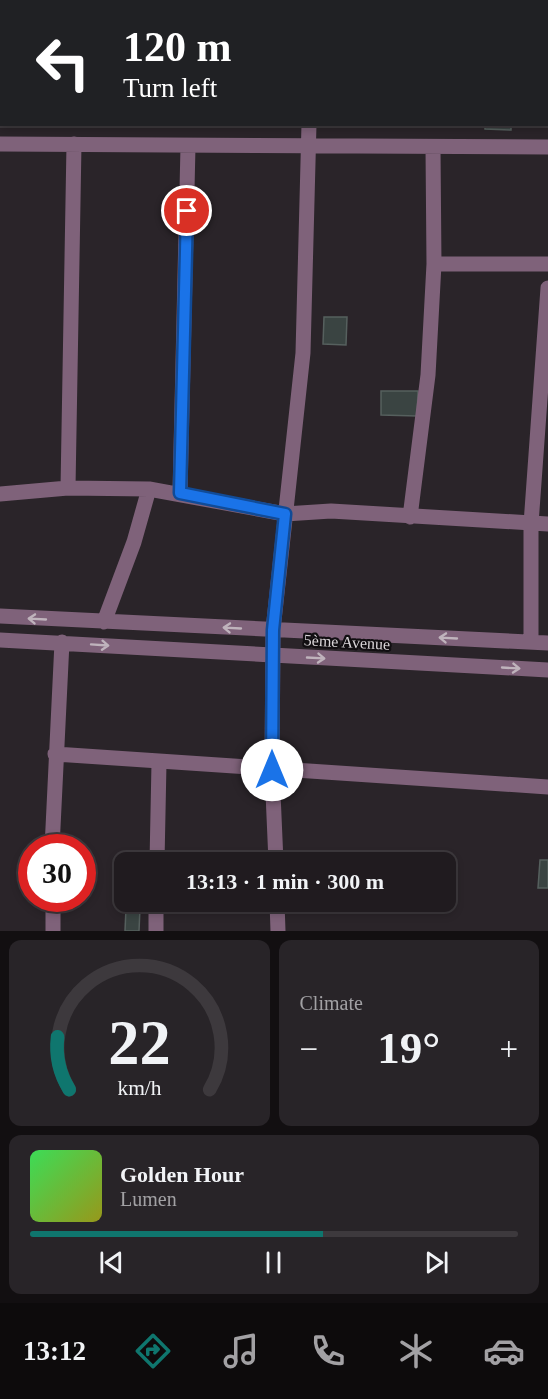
<!DOCTYPE html>
<html lang="en">
<head>
<meta charset="utf-8">
<style>
	body { margin:0; font-family:"Times New Roman",serif; background:#282428; color:#f1f3f6; height:100vh; display:flex; flex-direction:column; font-size:22px; white-space:nowrap }
	* { box-sizing:border-box; margin:0 }
	p { font-size:20px; color:#a2a1a4 }
	.icon { flex:none; width:33px; height:33px; fill:none; stroke:currentColor; stroke-width:2; stroke-linecap:round; stroke-linejoin:round }
	.map { position:relative; height:931px; overflow:hidden }
	.sheet { display:flex; flex-direction:column; gap:9px; padding:9px; background:#120f11; flex:1 }
	.sheet>* { flex:none }
	.hud { position:absolute; left:0px; top:0px; width:549px; height:126px; box-shadow:0 3px 9px #0003,0 0 0 2px #3d393d; background:#202124; color:#fff; overflow:hidden }
	.speed { position:absolute; left:18px; top:834px; display:flex; gap:12px; font-size:30px; font-weight:700; text-align:center }
	.speed>* { display:grid; place-content:center; width:78px; height:78px; border-radius:50%; background:#201b1f; box-shadow:0 3px 9px #0003,0 0 0 2px #3d393d; line-height:1 }
	.speed .limit { border:9px solid #d22; background:#fff; color:#111 }
	.pin { position:absolute; display:grid; place-items:center; width:51px; height:51px; color:#fff; margin:-26px; border:3px solid #fff; border-radius:50%; box-shadow:0 2px 6px #0007 }
	.me { position:absolute; width:66px; margin:-33px; rotate:0deg; stroke-linejoin:round; filter:drop-shadow(0 0 4px #0008) }
	.turn { display:flex; align-items:center; gap:21px; height:126px; padding:0 24px; font-size:27px }
	.turn .icon { width:78px; height:78px; stroke-width:2.5 }
	.turn b { display:block; font-size:42px; line-height:51px }
	.big { font-size:45px; font-weight:700; line-height:1.1 }
	.sheet .widget { flex:1; display:flex; flex-direction:column; justify-content:center; gap:9px; min-width:0; padding:0 21px; border-radius:12px; background:#282428 }
	.sheet .dial { align-items:center; gap:0 }
	.dial svg { height:156px; overflow:visible; fill:none; stroke:#3d393d; stroke-width:7; stroke-linecap:round; text-anchor:middle }
	.dial text { fill:#f1f3f6; stroke:none }
	.song { display:flex; align-items:center; gap:18px }
	.cover { width:72px; height:72px; border-radius:9px; background:linear-gradient(135deg,hsl(130 70% 55%),hsl(60 70% 35%)) }
	.played { height:6px; border-radius:3px; background:linear-gradient(90deg,#0f766e 60%,#3d393d 60%) }
	.keys { display:flex; justify-content:space-around; direction:ltr }
	.heat { display:flex; justify-content:space-between; align-items:center; font-size:33px; direction:ltr }
	.sheet .tiles { flex:1; display:grid; gap:9px; grid-template-columns:1fr 1fr }
	.widget:last-child { grid-column:span 2 }
	.trip { position:absolute; left:114px; top:852px; width:342px; height:60px; border-radius:12px; background:#201b1f; box-shadow:0 3px 9px #0003,0 0 0 2px #3d393d; font-weight:700; line-height:60px; text-align:center }
	.tabs { display:flex; height:96px; justify-content:space-around; align-items:center; background:#0d0b0c; color:#a2a1a4 }
	.tabs .icon { width:42px; height:42px }
	.tabs .active { color:#0f766e }
	.tabs b { font-size:27px; color:#f1f3f6 }
	.map>svg:first-child { display:block }
</style>
</head>
<body>
<div class="map">
<svg width="548" height="931" viewBox="0 0 548 931">
	<rect width="100%" height="100%" fill="#2a2429"/>
	<!-- building -->
	<path fill="#3a4442" stroke="#56605e" stroke-width="1.5" d="M 485,124 L 511,124 L 511,130 L 485,129 Z
		M 324,317 L 347,317 L 346,345 L 323,344 Z
		M 381,391 L 418,391 L 417,416 L 381,415 Z
		M 540,860 L 548,860 L 548,888 L 538,888 Z
		M 126,908 L 140,908 L 139,931 L 125,931 Z"/>
	<g fill="none" stroke-linecap="round" stroke-linejoin="round">
		<!-- minor -->
		<path stroke="#7f627a" stroke-width="15" d="M 204,2 L 204,0
			M 316,2 L 317,0
			M 437,2 L 437,0
			M 0,29 L 2,29
			M 0,144 L 548,147
			M 434,264 L 548,264
			M 68,488 L 74,144
			M 180,493 L 188,146
			M 0,494 L 68,488 L 149,489 L 285,514 L 331,511 L 548,524
			M 410,517 L 428,375 L 434,264 L 433,148
			M 0,616 L 548,643
			M 104,622 L 134,542 L 149,489
			M 0,640 L 548,670
			M 531,642 L 531,524 L 548,288
			M 55,754 L 548,787
			M 52,848 L 62,642
			M 157,862 L 159,763
			M 276,862 L 272,770 L 273,630 L 303,353 L 309,124
			M 53,898 L 53,931
			M 277,902 L 278,931
			M 156,931 L 156,902"/>
	</g>
	<!-- one-way arrows -->
	<defs><path id="oneway-shaft" d="M-6 0H5M1.5-3L5.5 0L1.5 3" fill="none" stroke-width="1.6" stroke-linecap="round" stroke-linejoin="round" transform="scale(1.5)"/></defs>
	<g stroke="#bfb3bc">
		<use href="#oneway-shaft" transform="translate(37 619) rotate(-177)"/>
		<use href="#oneway-shaft" transform="translate(232 628) rotate(-177)"/>
		<use href="#oneway-shaft" transform="translate(448 638) rotate(-177)"/>
		<use href="#oneway-shaft" transform="translate(100 645) rotate(4)"/>
		<use href="#oneway-shaft" transform="translate(316 658) rotate(3)"/>
		<use href="#oneway-shaft" transform="translate(511 668) rotate(3)"/>
	</g>
	<g fill="none" stroke-linecap="round" stroke-linejoin="round">
		<!-- route casing -->
		<g stroke="#114b97" stroke-width="15">
			<path id="route" d="M 187,211 L 180,493 L 285,514 L 273,630 L 272,770"/>
		</g>
		<!-- route -->
		<use href="#route" stroke="#1a73e8" stroke-width="10"/>
	</g>
	<g text-anchor="middle" dominant-baseline="central" stroke-width="4.5" stroke-linejoin="round" paint-order="stroke">
		<!-- street labels -->
		<g font-size="16" fill="#dad6d9" stroke="#110e11">
			<text transform="translate(347 642) rotate(3)">5ème Avenue</text>
		</g>
	</g>
</svg>
<div class="speed"><div class="limit">30</div></div>
<div class="pin" style="left:187px;top:211px;background:#d93025"><svg class="icon" aria-label="arrive" viewBox="0 0 24 24"><path d="M6 21V4h12l-3 4 3 4H6"/></svg></div>
<svg class="me" style="left:272px;top:770px" viewBox="-20 -20 40 40"><circle r="19" fill="#fff"/><path d="M0-13L10 11 0 6-10 11z" fill="#1a73e8"/></svg>
<div class="trip">13:13 · 1 min · 300 m</div>
<div class="hud">
<div class="turn"><svg class="icon" aria-label="left" viewBox="0 0 24 24"><path d="M17 20v-9H6M10 6l-5 5 5 5"/></svg><div><b>120 m</b>Turn left</div></div>
</div>
</div>
<section class="sheet">
<div class="tiles">
<div class="widget dial"><svg viewBox="0 0 100 80">
<path d="M14 69A42 42 0 1 1 86 69"/>
<path d="M14 69A42 42 0 0 1 8 42" stroke="#0f766e"/>
<text x="50" y="56" font-size="32" font-weight="700">22</text>
<text x="50" y="72" font-size="11">km/h</text>
</svg></div>
<div class="widget"><p>Climate</p>
<div class="heat"><a>−</a><b class="big">19°</b><a>+</a></div>
</div>
<div class="widget">
<div class="song"><i class="cover"></i><div><b>Golden Hour</b><p>Lumen</p></div></div>
<div class="played"></div>
<div class="keys"><svg class="icon" aria-label="previous" viewBox="0 0 24 24"><path d="M18 5L8 12l10 7zM5 5v14"/></svg><svg class="icon" aria-label="pause" viewBox="0 0 24 24"><path d="M8 5v14M16 5v14"/></svg><svg class="icon" aria-label="next" viewBox="0 0 24 24"><path d="M6 5l10 7-10 7zM19 5v14"/></svg></div>
</div>
</div>
</section>
<nav class="tabs">
<b>13:12</b>
<svg class="icon active" aria-label="directions" viewBox="0 0 24 24"><path d="M12 3l9 9-9 9-9-9zM9 14v-3h6M13 9l2 2-2 2"/></svg>
<svg class="icon" aria-label="music" viewBox="0 0 24 24"><path d="M9 18V5l10-2v13"/><circle cx="6" cy="18" r="3"/><circle cx="16" cy="16" r="3"/></svg>
<svg class="icon" aria-label="phone" viewBox="0 0 24 24"><path d="M5 4h4l2 5-3 2q2 4 5 5l2-3 5 2v4C11 20 4 13 5 4z"/></svg>
<svg class="icon" aria-label="climate" viewBox="0 0 24 24"><path d="M12 3v18M4 7l16 10M4 17L20 7"/></svg>
<svg class="icon" aria-label="car" viewBox="0 0 24 24"><path d="M5 17H2v-5l4-1 3-4h7l3 4 3 1v5h-3M9 17h6M6 11h13"/><circle cx="7" cy="17" r="2"/><circle cx="17" cy="17" r="2"/></svg>
</nav>
</body>
</html>
